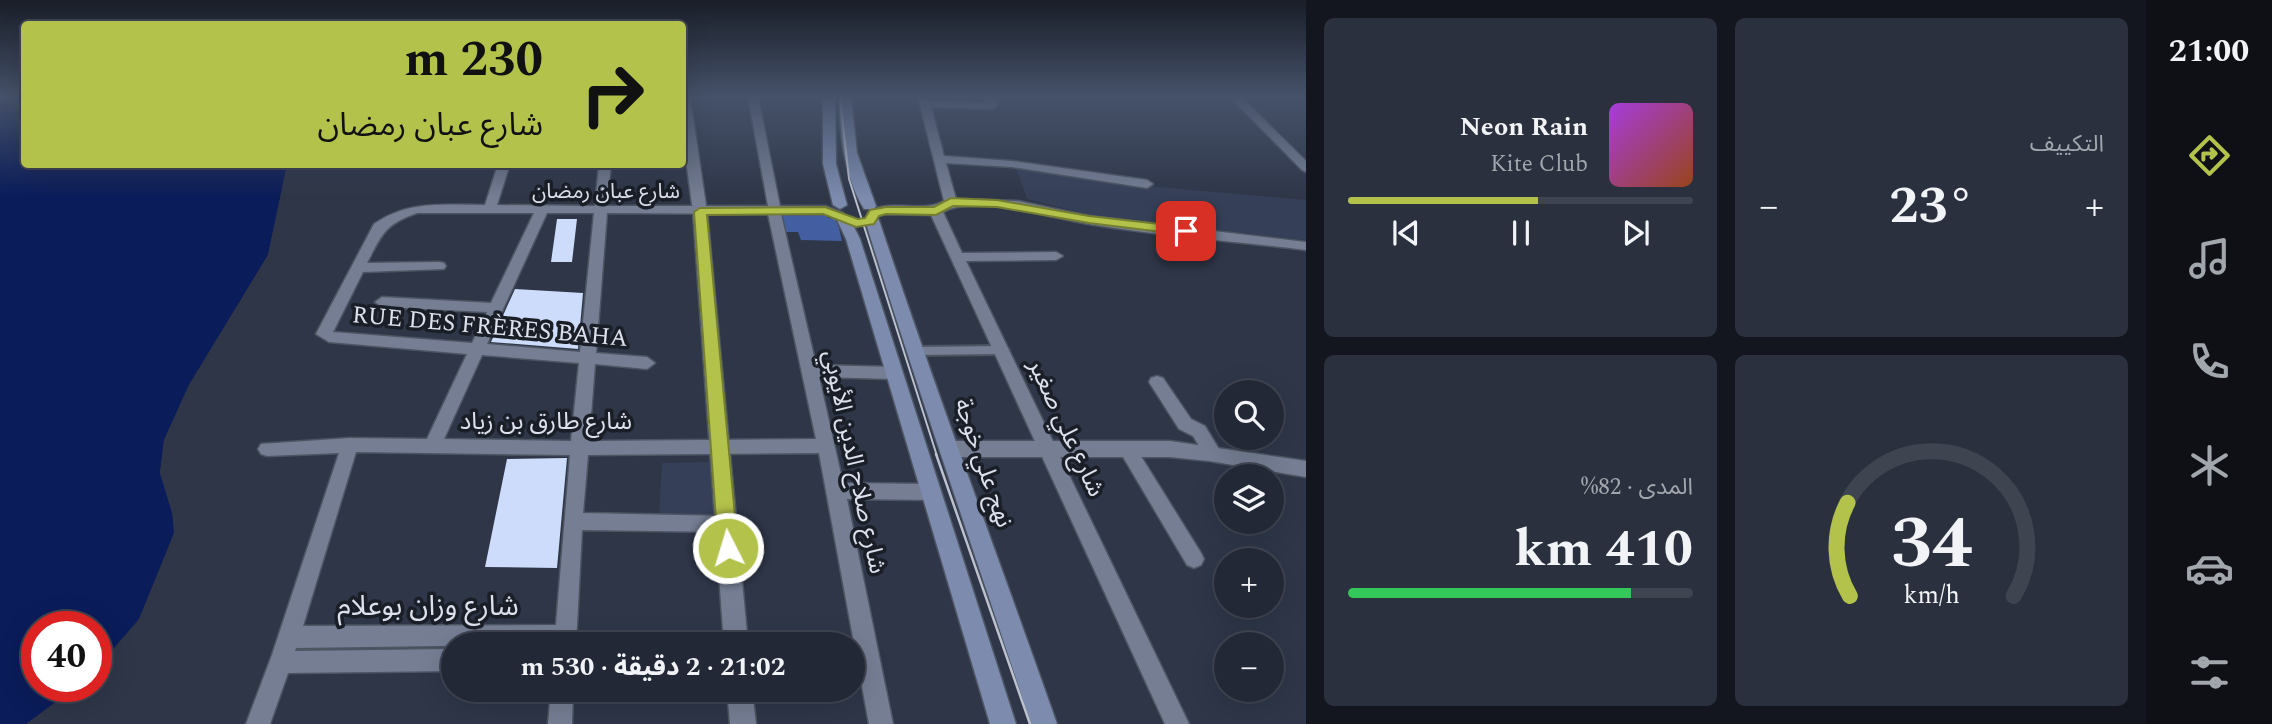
<!DOCTYPE html>
<html lang="ar">
<head>
<meta charset="utf-8">
<style>
	body { margin:0; font-family:Spectral,"Noto Sans Arabic",serif; background:#2a303e; color:#f1f3f6; direction:rtl; height:100vh; display:flex; flex-direction:column; font-size:26px; white-space:nowrap }
	* { box-sizing:border-box; margin:0 }
	p { font-size:23px; color:#a2a6ad }
	.icon { flex:none; width:38px; height:38px; fill:none; stroke:currentColor; stroke-width:2; stroke-linecap:round; stroke-linejoin:round }
	.map { position:relative; flex:1; overflow:hidden; direction:ltr }
	.drawer { display:flex; flex-direction:column; gap:18px; padding:18px; background:#13161e; width:840px }
	.drawer>* { flex:none }
	.top-card { position:absolute; left:21px; top:21px; width:665px; height:147px; border-radius:7px; box-shadow:0 7px 28px #0002,0 0 0 2px #3f4451; direction:rtl; background:#b3c24b; color:#111; overflow:hidden }
	.tools { position:absolute; left:1214px; top:380px; display:grid; gap:14px }
	.tools a { display:grid; place-items:center; width:70px; height:70px; border-radius:50%; background:#222836; box-shadow:0 7px 28px #0002,0 0 0 2px #3f4451; font-size:35px }
	.speed { position:absolute; left:21px; top:611px; display:flex; gap:14px; font-size:35px; font-weight:700; text-align:center }
	.speed>* { display:grid; place-content:center; width:91px; height:91px; border-radius:50%; background:#222836; box-shadow:0 7px 28px #0002,0 0 0 2px #3f4451; line-height:1 }
	.speed .limit { border:10px solid #d22; background:#fff; color:#111 }
	.pin { position:absolute; display:grid; place-items:center; width:60px; height:60px; color:#fff; margin:-30px; border-radius:14px; box-shadow:0 4px 10px #0006 }
	.me { position:absolute; width:77px; margin:-38px; rotate:355deg; stroke-linejoin:round; filter:drop-shadow(0 0 5px #0008) }
	.turn { display:flex; align-items:center; gap:24px; height:147px; padding:0 28px; font-size:32px }
	.turn .icon { width:91px; height:91px; stroke-width:2.5 }
	.turn b { display:block; font-size:49px; line-height:60px }
	.big { font-size:52px; font-weight:700; line-height:1.1 }
	.drawer .tile { flex:1; display:flex; flex-direction:column; justify-content:center; gap:10px; min-width:0; padding:0 24px; border-radius:10px; background:#2a303e }
	.drawer .dial { align-items:center; gap:0 }
	.dial svg { height:182px; overflow:visible; fill:none; stroke:#3f4451; stroke-width:7; stroke-linecap:round; text-anchor:middle }
	.dial text { fill:#f1f3f6; stroke:none }
	.song { display:flex; align-items:center; gap:21px }
	.cover { width:84px; height:84px; border-radius:10px; background:linear-gradient(135deg,hsl(280 70% 55%),hsl(20 70% 35%)) }
	.played { height:7px; border-radius:4px; background:linear-gradient(90deg,#b3c24b 55%,#3f4451 55%) }
	.keys { display:flex; justify-content:space-around; direction:ltr }
	.heat { display:flex; justify-content:space-between; align-items:center; font-size:38px; direction:ltr }
	.charge { height:10px; border-radius:5px; background:linear-gradient(90deg,#34c759 82%,#3f4451 0) }
	.drawer .tiles { flex:1; display:grid; gap:18px; grid-template-columns:repeat(2,1fr) }
	.trip { position:absolute; left:441px; top:632px; width:424px; height:70px; border-radius:35px; background:#222836; box-shadow:0 7px 28px #0002,0 0 0 2px #3f4451; font-weight:700; line-height:70px; text-align:center; direction:rtl }
	main { display:flex; flex:1; min-height:0 }
	.tab-bar { display:flex; flex-direction:column; width:126px; justify-content:space-around; align-items:center; background:#0e1016; color:#a2a6ad }
	.tab-bar .icon { width:49px; height:49px }
	.tab-bar .on { color:#b3c24b }
	.tab-bar b { font-size:32px; color:#f1f3f6 }
	.map>svg:first-child { display:block }
</style>
</head>
<body>
<main>
<nav class="tab-bar">
<b>21:00</b>
<svg class="icon on" aria-label="directions" viewBox="0 0 24 24"><path d="M12 3l9 9-9 9-9-9zM9 14v-3h6M13 9l2 2-2 2"/></svg>
<svg class="icon" aria-label="music" viewBox="0 0 24 24"><path d="M9 18V5l10-2v13"/><circle cx="6" cy="18" r="3"/><circle cx="16" cy="16" r="3"/></svg>
<svg class="icon" aria-label="phone" viewBox="0 0 24 24"><path d="M5 4h4l2 5-3 2q2 4 5 5l2-3 5 2v4C11 20 4 13 5 4z"/></svg>
<svg class="icon" aria-label="climate" viewBox="0 0 24 24"><path d="M12 3v18M4 7l16 10M4 17L20 7"/></svg>
<svg class="icon" aria-label="car" viewBox="0 0 24 24"><path d="M5 17H2v-5l4-1 3-4h7l3 4 3 1v5h-3M9 17h6M6 11h13"/><circle cx="7" cy="17" r="2"/><circle cx="17" cy="17" r="2"/></svg>
<svg class="icon" aria-label="filters" viewBox="0 0 24 24"><path d="M4 7h16M4 17h16"/><circle cx="9" cy="7" r="2"/><circle cx="15" cy="17" r="2"/></svg>
</nav>
<section class="drawer">
<div class="tiles">
<div class="tile"><p>التكييف</p>
<div class="heat"><a>−</a><b class="big">23°</b><a>+</a></div>
</div>
<div class="tile">
<div class="song"><i class="cover"></i><div><b>Neon Rain</b><p>Kite Club</p></div></div>
<div class="played"></div>
<div class="keys"><svg class="icon" aria-label="previous" viewBox="0 0 24 24"><path d="M18 5L8 12l10 7zM5 5v14"/></svg><svg class="icon" aria-label="pause" viewBox="0 0 24 24"><path d="M8 5v14M16 5v14"/></svg><svg class="icon" aria-label="next" viewBox="0 0 24 24"><path d="M6 5l10 7-10 7zM19 5v14"/></svg></div>
</div>
<div class="tile dial"><svg viewBox="0 0 100 80">
<path d="M14 69A42 42 0 1 1 86 69"/>
<path d="M14 69A42 42 0 0 1 13 28" stroke="#b3c24b"/>
<text x="50" y="56" font-size="32" font-weight="700">34</text>
<text x="50" y="72" font-size="11">km/h</text>
</svg></div>
<div class="tile"><p>المدى · 82%</p><b class="big">410 km</b><div class="charge"></div></div>
</div>
</section>
<div class="map">
<svg width="1306" height="724" viewBox="0 0 1306 724">
	<rect width="100%" height="100%" fill="#2e3648"/>
	<!-- built -->
	<path fill="#353f57" d="M 1016,168 L 1124,184 L 1306,200 L 1306,240 L 1094,216 L 1027,199 Z
		M 713,462 L 714,521 L 659,519 L 662,463 Z"/>
	<!-- forest -->
	<path fill="#435ea1" d="M 825,214 L 828,218 L 837,219 L 842,241 L 801,240 L 798,232 L 785,232 L 781,215 Z"/>
	<!-- water -->
	<path fill="#0a1c5a" d="M 0,97 L 24,97 L 24,164 L 287,165 L 268,255 L 189,385 L 164,440 L 160,473 L 175,523 L 174,533 L 160,572 L 139,619 L 96,669 L 96,626 L 37,626 L 37,686 L 77,686 L 26,724 L 0,724 Z"/>
	<!-- pier -->
	<path fill="#2e3648" d="M 290,164 L 271,256 L 192,386 L 167,441 L 164,473 L 176,510 L 177,534 L 142,620 L 139,619 L 174,533 L 172,511 L 160,473 L 164,440 L 189,385 L 268,255 L 287,165 Z"/>
	<!-- building -->
	<path fill="#cedcfb" d="M 557,219 L 577,219 L 572,262 L 551,262 Z
		M 515,289 L 583,293 L 578,349 L 491,342 Z
		M 567,458 L 557,568 L 485,567 L 507,459 Z"/>
	<g fill="none" stroke-linecap="round" stroke-linejoin="round">
		<!-- pedestrian casing -->
		<g stroke="#4d5563" stroke-width="4">
			<path id="pedestrian" d="M 1003,346 L 1009,350 L 1003,354 L 914,355 L 908,351 L 914,347 Z"/>
		</g>
		<!-- minor casing -->
		<g stroke="#4d5563" stroke-width="3">
			<path id="minor" d="M 748,97 L 758,97 L 780,206 L 825,206 L 843,213 L 837,217 L 825,214 L 781,214 L 816,365 L 894,367 L 902,373 L 894,379 L 819,377 L 843,483 L 931,484 L 938,486 L 940,492 L 938,498 L 931,500 L 847,499 L 893,724 L 869,724 L 819,453 L 588,455 L 583,513 L 726,516 L 733,518 L 736,524 L 733,530 L 726,532 L 582,530 L 576,644 L 296,648 L 295,651 L 453,649 L 453,671 L 288,673 L 270,724 L 246,724 L 272,655 L 339,453 L 267,456 L 261,454 L 258,449 L 261,444 L 350,438 L 427,439 L 467,354 L 329,342 L 316,334 L 374,224 C 409,200 444,205 485,205 L 498,164 L 510,164 L 497,205 L 595,206 L 599,164 L 611,164 L 607,206 L 768,206 ZM 417,213 L 534,213 L 491,303 L 382,297 L 375,302 L 382,307 L 487,312 L 472,343 L 333,332 L 363,272 L 444,269 L 446,266 L 444,263 L 439,262 L 367,263 C 382,234 385,224 417,213 ZM 547,213 L 594,213 L 580,352 L 487,344 ZM 607,213 L 768,214 L 816,439 L 589,441 L 595,364 L 647,369 L 655,363 L 647,357 L 596,353 ZM 482,355 L 579,363 L 571,441 L 444,439 ZM 356,452 L 570,455 L 556,625 L 303,626 Z
				M 918,97 L 928,97 L 929,101 L 986,103 L 984,97 L 994,97 L 997,106 L 992,109 L 931,107 L 944,156 L 1012,161 L 1147,180 L 1153,184 L 1147,188 L 1012,167 L 946,163 L 956,199 L 1018,201 L 1089,216 L 1306,242 L 1306,250 C 1234,241 1160,236 1089,224 C 1053,218 974,194 943,212 L 962,253 L 1056,252 L 1063,256 L 1056,260 L 966,261 L 1189,724 L 1165,724 L 931,215 L 886,214 L 874,217 L 868,213 C 889,197 921,214 944,201 Z
				M 1230,97 L 1241,97 L 1306,161 L 1306,172 L 1302,170 Z
				M 1157,376 L 1163,378 L 1191,419 L 1205,426 L 1222,454 L 1219,459 L 1213,461 L 1207,459 L 1193,436 L 1179,429 L 1149,382 L 1151,378 Z
				M 1128,443 L 1134,445 L 1201,553 L 1204,559 L 1201,565 L 1194,568 L 1187,565 L 1119,450 L 1122,445 Z
				M 551,690 L 573,690 L 572,724 L 548,724 Z"/>
		</g>
		<!-- tertiary casing -->
		<g stroke="#4d5563" stroke-width="3">
			<path id="tertiary" d="M 682,97 L 690,97 L 707,212 L 748,644 L 724,644 L 693,212 L 682,130 Z
				M 951,441 L 1170,441 L 1306,461 L 1306,477 L 1209,461 L 1170,457 L 951,457 L 944,455 L 941,449 L 944,443 Z
				M 727,690 L 752,690 L 756,724 L 730,724 Z"/>
		</g>
		<!-- secondary casing -->
		<g stroke="#4d5563" stroke-width="3">
			<path id="secondary" d="M 823,97 L 835,97 L 836,164 L 847,205 L 840,209 L 833,205 L 823,164 Z
				M 839,97 L 851,97 L 857,153 L 876,206 L 874,209 L 864,209 C 844,176 840,135 839,97 Z
				M 844,216 L 849,217 L 860,239 L 1016,724 L 990,724 L 846,239 L 837,220 Z
				M 872,216 L 879,220 C 935,389 998,556 1057,724 L 1031,724 C 976,556 917,389 865,220 Z"/>
		</g>
		<!-- pedestrian -->
		<use href="#pedestrian" fill="#757e93" fill-rule="evenodd"/>
		<!-- minor -->
		<use href="#minor" fill="#757e93" fill-rule="evenodd"/>
		<!-- tertiary -->
		<use href="#tertiary" fill="#757e93" fill-rule="evenodd"/>
		<!-- secondary -->
		<use href="#secondary" fill="#7c8bae" fill-rule="evenodd"/>
		<!-- tram-far1 -->
		<path stroke="#bbc1ce" stroke-width="2" d="M 840,97 L 849,179 L 937,456"/>
		<!-- tram -->
		<path stroke="#bbc1ce" stroke-width="2.5" d="M 936,454 L 1030,724"/>
	</g>
	<!-- sky -->
	<linearGradient id="sky" x2="0" y2="1"><stop stop-color="#191e28"/><stop offset="0.49" stop-color="#46526a"/><stop offset="1" stop-color="#46526a" stop-opacity="0"/></linearGradient>
	<rect width="1306" height="198" fill="url(#sky)"/>
	<!-- route -->
	<path fill="#b3c24b" stroke="#747e31" stroke-width="2" d="M 951,198 L 997,200 L 1089,216 L 1186,227 L 1193,231 L 1186,235 L 1089,223 L 997,207 L 953,206 L 936,215 L 886,214 L 879,216 L 874,224 L 856,227 L 823,214 L 707,215 L 738,548 L 735,555 L 728,557 L 721,555 L 718,548 L 694,212 L 700,208 L 825,207 L 858,219 L 865,218 L 870,210 L 886,207 L 934,207 Z"/>
	<g text-anchor="middle" dominant-baseline="central" stroke-width="7" stroke-linejoin="round" paint-order="stroke">
		<!-- far-street labels -->
		<g font-size="21" fill="#dce1ed" stroke="#1a1e26">
			<text x="606" y="192">شارع عبان رمضان</text>
		</g>
		<!-- street labels -->
		<g font-size="24" fill="#dce1ed" stroke="#1a1e26">
			<text transform="translate(490 327) rotate(5)">RUE DES FRÈRES BAHA</text>
			<text x="546" y="422">شارع طارق بن زياد</text>
			<text transform="translate(1066 428) rotate(65)">شارع علي صغير</text>
			<text transform="translate(854 462) rotate(78)">شارع صلاح الدين الأيوبي</text>
			<text transform="translate(983 463) rotate(71)">نهج علي خوجة</text>
		</g>
		<!-- near-street labels -->
		<g font-size="28" fill="#dce1ed" stroke="#1a1e26">
			<text x="428" y="606">شارع وزان بوعلام</text>
		</g>
	</g>
</svg>
<div class="tools">
<a><svg class="icon" aria-label="search" viewBox="0 0 24 24"><circle cx="10" cy="10" r="6"/><path d="M15 15l6 6"/></svg></a>
<a><svg class="icon" aria-label="layers" viewBox="0 0 24 24"><path d="M12 4l9 5-9 5-9-5zM3 14l9 5 9-5"/></svg></a>
<a>+</a>
<a>−</a>
</div>
<div class="speed"><div class="limit">40</div></div>
<div class="pin" style="left:1186px;top:231px;background:#d93025"><svg class="icon" aria-label="arrive" viewBox="0 0 24 24"><path d="M6 21V4h12l-3 4 3 4H6"/></svg></div>
<svg class="me" style="left:728px;top:548px" viewBox="-20 -20 40 40"><circle r="17" fill="#b3c24b" stroke="#fff" stroke-width="3"/><path d="M0-11L8 9 0 5-8 9z" fill="#fff"/></svg>
<div class="trip">21:02 · 2 دقيقة · 530 m</div>
<div class="top-card">
<div class="turn"><svg class="icon" aria-label="right" viewBox="0 0 24 24"><path d="M7 20v-9h11M14 6l5 5-5 5"/></svg><div><b>230 m</b>شارع عبان رمضان</div></div>
</div>
</div>
</main>
</body>
</html>
